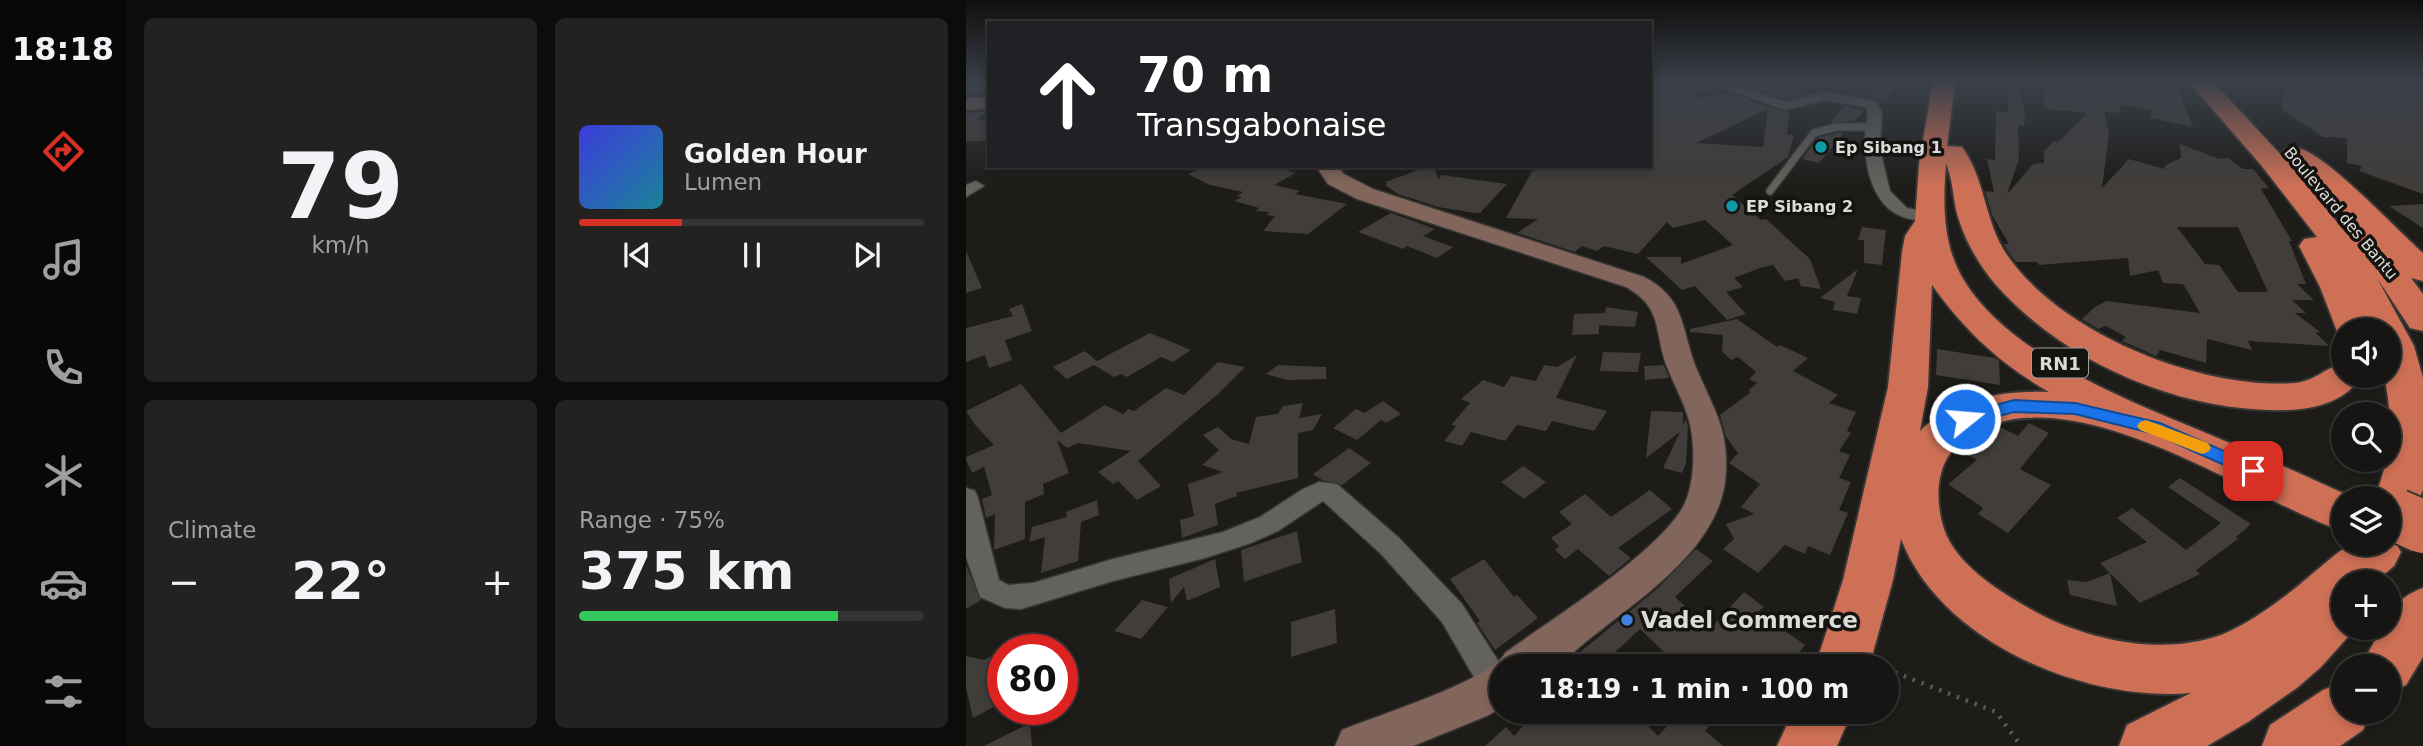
<!DOCTYPE html>
<html lang="en">
<head>
<meta charset="utf-8">
<style>
	body { margin:0; font-family:"DejaVu Sans",sans-serif; background:#232221; color:#f1f3f6; height:100vh; display:flex; flex-direction:column; font-size:26px; white-space:nowrap }
	* { box-sizing:border-box; margin:0 }
	p { font-size:23px; color:#9e9fa0 }
	.icon { flex:none; width:38px; height:38px; fill:none; stroke:currentColor; stroke-width:2; stroke-linecap:round; stroke-linejoin:round }
	.map { position:relative; flex:1; overflow:hidden }
	.side { display:flex; flex-direction:column; gap:18px; padding:18px; background:#0c0c0a; width:840px }
	.side>* { flex:none }
	.banner { position:absolute; left:21px; top:21px; width:665px; height:147px; border-radius:0px; box-shadow:0 4px 10px #0003,0 0 0 2px #353433; background:#202124; color:#fff; overflow:hidden }
	.tools { position:absolute; left:1365px; top:318px; display:grid; gap:14px }
	.tools a { display:grid; place-items:center; width:70px; height:70px; border-radius:50%; background:#161513; box-shadow:0 4px 10px #0003,0 0 0 2px #353433; font-size:35px }
	.speed { position:absolute; left:21px; top:634px; display:flex; gap:14px; font-size:35px; font-weight:700; text-align:center }
	.speed>* { display:grid; place-content:center; width:91px; height:91px; border-radius:50%; background:#161513; box-shadow:0 4px 10px #0003,0 0 0 2px #353433; line-height:1 }
	.speed .limit { border:10px solid #d22; background:#fff; color:#111 }
	.pin { position:absolute; display:grid; place-items:center; width:60px; height:60px; color:#fff; margin:-30px; border-radius:14px; box-shadow:0 4px 10px #0006 }
	.me { position:absolute; width:77px; margin:-38px; rotate:73deg; stroke-linejoin:round; filter:drop-shadow(0 0 5px #0008) }
	.turn { display:flex; align-items:center; gap:24px; height:147px; padding:0 35px; font-size:32px }
	.turn .icon { width:91px; height:91px; stroke-width:2.5 }
	.turn b { display:block; font-size:49px; line-height:60px }
	.big { font-size:52px; font-weight:700; line-height:1.1 }
	.side .widget { flex:1; display:flex; flex-direction:column; justify-content:center; gap:10px; min-width:0; padding:0 24px; border-radius:10px; background:#232221 }
	.side .dial { align-items:center; gap:0 }
	.dial b { font-size:91px; line-height:1 }
	.song { display:flex; align-items:center; gap:21px }
	.cover { width:84px; height:84px; border-radius:10px; background:linear-gradient(135deg,hsl(240 70% 55%),hsl(190 70% 35%)) }
	.played { height:7px; border-radius:4px; background:linear-gradient(90deg,#d93025 30%,#353433 30%) }
	.keys { display:flex; justify-content:space-around; direction:ltr }
	.heat { display:flex; justify-content:space-between; align-items:center; font-size:38px; direction:ltr }
	.charge { height:10px; border-radius:5px; background:linear-gradient(90deg,#34c759 75%,#353433 0) }
	.side .tiles { flex:1; display:grid; gap:18px; grid-template-columns:repeat(2,1fr) }
	.trip { position:absolute; left:523px; top:654px; width:410px; height:70px; border-radius:35px; background:#161513; box-shadow:0 4px 10px #0003,0 0 0 2px #353433; font-weight:700; line-height:70px; text-align:center }
	main { display:flex; flex:1; min-height:0 }
	.menu { display:flex; flex-direction:column; width:126px; justify-content:space-around; align-items:center; background:#090808; color:#9e9fa0 }
	.menu .icon { width:49px; height:49px }
	.menu .active { color:#d93025 }
	.menu b { font-size:32px; color:#f1f3f6 }
	.map>svg:first-child { display:block }
</style>
</head>
<body>
<main>
<nav class="menu">
<b>18:18</b>
<svg class="icon active" aria-label="directions" viewBox="0 0 24 24"><path d="M12 3l9 9-9 9-9-9zM9 14v-3h6M13 9l2 2-2 2"/></svg>
<svg class="icon" aria-label="music" viewBox="0 0 24 24"><path d="M9 18V5l10-2v13"/><circle cx="6" cy="18" r="3"/><circle cx="16" cy="16" r="3"/></svg>
<svg class="icon" aria-label="phone" viewBox="0 0 24 24"><path d="M5 4h4l2 5-3 2q2 4 5 5l2-3 5 2v4C11 20 4 13 5 4z"/></svg>
<svg class="icon" aria-label="climate" viewBox="0 0 24 24"><path d="M12 3v18M4 7l16 10M4 17L20 7"/></svg>
<svg class="icon" aria-label="car" viewBox="0 0 24 24"><path d="M5 17H2v-5l4-1 3-4h7l3 4 3 1v5h-3M9 17h6M6 11h13"/><circle cx="7" cy="17" r="2"/><circle cx="17" cy="17" r="2"/></svg>
<svg class="icon" aria-label="filters" viewBox="0 0 24 24"><path d="M4 7h16M4 17h16"/><circle cx="9" cy="7" r="2"/><circle cx="15" cy="17" r="2"/></svg>
</nav>
<section class="side">
<div class="tiles">
<div class="widget dial"><b>79</b><p>km/h</p></div>
<div class="widget">
<div class="song"><i class="cover"></i><div><b>Golden Hour</b><p>Lumen</p></div></div>
<div class="played"></div>
<div class="keys"><svg class="icon" aria-label="previous" viewBox="0 0 24 24"><path d="M18 5L8 12l10 7zM5 5v14"/></svg><svg class="icon" aria-label="pause" viewBox="0 0 24 24"><path d="M8 5v14M16 5v14"/></svg><svg class="icon" aria-label="next" viewBox="0 0 24 24"><path d="M6 5l10 7-10 7zM19 5v14"/></svg></div>
</div>
<div class="widget"><p>Climate</p>
<div class="heat"><a>−</a><b class="big">22°</b><a>+</a></div>
</div>
<div class="widget"><p>Range · 75%</p><b class="big">375 km</b><div class="charge"></div></div>
</div>
</section>
<div class="map">
<svg width="1457" height="746" viewBox="0 0 1457 746">
	<rect width="100%" height="100%" fill="#1d1c19"/>
	<!-- building -->
	<path fill="#403d3a" fill-rule="evenodd" d="M 0,81 L 23,81 L 23,94 L 0,95 Z
		M 684,81 L 737,81 L 749,87 L 724,99 L 764,93 L 818,112 L 823,112 L 821,135 L 828,135 L 822,157 L 766,195 L 795,220 L 800,219 L 844,259 L 855,289 L 835,286 L 832,278 L 819,281 L 807,265 L 794,268 L 768,278 L 777,287 L 760,292 L 780,314 L 761,320 L 729,286 L 716,290 L 680,257 L 715,257 L 715,264 L 767,245 L 739,220 L 707,228 L 701,222 L 672,254 L 638,246 L 631,251 L 616,246 L 609,252 L 551,233 L 572,219 L 540,218 L 566,171 L 583,168 L 580,166 L 684,166 ZM 802,109 L 797,147 L 730,143 Z
		M 915,81 L 933,81 L 920,102 L 904,97 Z
		M 1039,81 L 1053,81 L 1059,117 L 1058,126 L 1052,125 L 1053,159 L 1041,194 L 1067,164 L 1078,163 L 1078,151 L 1088,141 L 1092,142 L 1122,113 L 1078,109 L 1078,81 L 1209,81 L 1227,127 L 1185,118 L 1186,110 L 1154,105 L 1154,113 L 1138,111 L 1143,134 L 1136,188 L 1163,159 L 1198,169 L 1200,165 L 1215,158 L 1214,144 L 1253,159 L 1262,158 L 1277,169 L 1287,169 L 1303,188 L 1295,189 L 1326,241 L 1323,241 L 1340,284 L 1331,284 L 1348,300 L 1326,300 L 1340,313 L 1329,313 L 1354,332 L 1350,333 L 1363,346 L 1282,341 L 1286,350 L 1241,339 L 1240,363 L 1194,350 L 1190,356 L 1156,341 L 1160,337 L 1140,326 L 1132,329 L 1116,319 L 1129,307 L 1141,301 L 1234,313 L 1217,284 L 1197,283 L 1192,270 L 1164,276 L 1162,258 L 1073,265 L 1071,262 L 1050,262 L 1043,253 L 1038,244 L 1043,244 L 1026,215 L 1019,191 L 1028,192 L 1021,159 L 1029,160 L 1030,111 L 1043,113 ZM 1211,227 L 1272,227 L 1302,292 L 1272,292 L 1253,265 L 1239,264 Z
		M 1321,81 L 1457,81 L 1457,194 L 1393,171 L 1396,166 L 1381,163 L 1381,138 L 1357,137 L 1315,109 Z
		M 820,83 L 836,95 L 820,99 L 788,89 Z
		M 879,106 L 898,110 L 889,121 L 865,122 Z
		M 23,111 L 10,120 L 23,120 L 23,141 L 0,141 L 0,113 Z
		M 871,133 L 878,133 L 853,163 L 836,159 L 852,138 Z
		M 241,166 L 307,166 L 330,173 L 308,185 L 334,191 L 329,194 L 381,204 L 342,234 L 297,231 L 309,216 L 300,215 L 304,212 L 290,211 L 293,208 L 268,201 L 276,197 L 271,196 L 277,192 L 244,185 L 222,174 Z
		M 464,166 L 468,166 L 472,179 L 476,175 L 541,184 L 514,213 L 509,213 L 472,207 L 432,194 L 419,185 L 422,184 L 419,182 Z
		M 1457,204 L 1457,228 L 1423,206 Z
		M 425,213 L 469,229 L 457,236 L 487,247 L 471,258 L 441,246 L 437,249 L 392,232 Z
		M 896,227 L 920,230 L 916,265 L 898,263 L 898,240 L 892,240 Z
		M 0,251 L 16,288 L 0,293 Z
		M 892,269 L 881,296 L 895,298 L 891,314 L 867,310 L 869,302 L 854,298 Z
		M 56,304 L 66,331 L 39,340 L 46,360 L 23,368 L 19,355 L 0,362 L 0,328 L 47,316 L 43,309 Z
		M 640,307 L 672,312 L 669,327 L 633,325 L 633,334 L 606,335 L 608,314 L 639,313 Z
		M 771,319 L 811,347 L 814,345 L 842,358 L 827,371 L 872,395 L 863,403 L 890,412 L 881,431 L 885,433 L 873,451 L 884,455 L 873,478 L 885,482 L 873,510 L 882,513 L 864,555 L 842,546 L 839,554 L 819,545 L 792,573 L 757,549 L 768,539 L 760,524 L 788,514 L 775,507 L 794,484 L 763,463 L 772,453 L 760,437 L 754,415 L 785,392 L 782,391 L 791,383 L 783,379 L 790,372 L 772,357 L 765,360 L 756,351 L 757,335 L 724,332 L 724,329 Z
		M 184,333 L 225,350 L 207,362 L 195,357 L 161,377 L 155,374 L 148,377 L 128,365 L 101,379 L 87,367 L 119,351 L 131,361 Z
		M 971,349 L 1029,358 L 1033,361 L 1034,385 L 970,375 Z
		M 637,352 L 675,353 L 672,372 L 634,371 Z
		M 611,355 L 590,398 L 641,411 L 628,431 L 586,421 L 580,431 L 551,425 L 539,441 L 505,432 L 496,446 L 478,441 L 490,426 L 485,425 L 504,403 L 495,399 L 517,380 L 538,387 L 545,376 L 570,381 L 578,365 L 591,367 Z
		M 252,362 L 279,367 L 252,394 L 172,461 L 195,486 L 171,500 L 152,481 L 147,484 L 132,472 L 165,451 L 112,443 L 101,448 L 91,440 L 103,473 L 77,484 L 78,494 L 59,502 L 59,539 L 28,550 L 29,514 L 20,518 L 16,499 L 26,495 L 18,467 L 6,473 L 0,460 L 0,457 L 28,445 L 10,426 L 0,411 L 55,384 L 95,433 L 139,405 L 157,414 L 162,409 L 168,411 L 200,388 L 218,395 Z
		M 312,365 L 360,367 L 360,379 L 321,380 L 300,374 Z
		M 698,365 L 703,378 L 679,380 L 678,366 Z
		M 417,401 L 435,414 L 420,423 L 415,420 L 391,440 L 367,428 L 390,409 L 398,413 Z
		M 337,403 L 333,418 L 356,414 L 347,430 L 332,433 L 332,478 L 270,493 L 271,496 L 249,504 L 252,525 L 216,538 L 214,520 L 228,516 L 222,484 L 257,472 L 236,465 L 253,450 L 237,435 L 252,427 L 265,439 L 283,444 L 290,417 L 312,414 L 317,406 Z
		M 685,411 L 717,412 L 717,425 L 720,419 L 722,427 L 720,464 L 716,473 L 697,468 L 714,432 L 680,458 Z
		M 1063,423 L 1083,433 L 1054,469 L 1085,485 L 1042,533 L 1012,514 L 1017,508 L 982,484 L 1011,460 L 998,453 L 1011,438 L 1027,431 L 1032,426 L 1052,436 Z
		M 383,448 L 405,463 L 376,485 L 356,480 L 347,474 Z
		M 557,466 L 580,482 L 558,499 L 535,482 Z
		M 1214,478 L 1285,524 L 1270,537 L 1272,539 L 1230,570 L 1234,574 L 1174,603 L 1144,573 L 1151,606 L 1104,595 L 1101,580 L 1120,582 L 1144,573 L 1134,563 L 1181,542 L 1151,518 L 1166,508 L 1220,550 L 1255,523 L 1202,487 Z
		M 684,490 L 706,509 L 652,548 L 665,558 L 643,576 L 612,549 L 599,559 L 589,550 L 593,546 L 585,538 L 606,524 L 593,512 L 619,494 L 645,517 Z
		M 131,500 L 133,515 L 115,522 L 112,561 L 75,573 L 79,537 L 63,542 L 66,527 L 101,517 L 100,512 Z
		M 331,531 L 336,562 L 278,582 L 275,550 Z
		M 730,549 L 747,561 L 709,597 L 744,629 L 778,592 L 798,607 L 792,612 L 839,645 L 822,667 L 699,667 L 706,660 L 674,629 L 633,667 L 596,667 L 692,588 Z
		M 249,559 L 254,587 L 221,601 L 218,587 L 205,603 L 203,579 Z
		M 518,559 L 548,597 L 551,595 L 572,618 L 529,650 L 511,623 L 514,621 L 484,579 Z
		M 0,565 L 15,600 L 0,609 Z
		M 176,600 L 202,607 L 175,639 L 148,631 Z
		M 369,609 L 371,643 L 325,657 L 325,622 Z
		M 30,654 L 37,677 L 37,702 L 7,718 L 0,688 L 0,656 L 18,660 Z
		M 569,712 L 580,712 L 594,722 L 605,712 L 668,712 L 692,736 L 714,712 L 755,712 L 739,731 L 757,746 L 519,746 L 540,727 L 548,736 Z
		M 64,723 L 66,746 L 18,746 Z"/>
	<g fill="none" stroke-linecap="round" stroke-linejoin="round">
		<!-- lane casing -->
		<g stroke="#373634" stroke-width="10">
			<path id="lane" d="M 804,191 L 848,133 L 870,127 L 905,127"/>
		</g>
		<!-- street casing -->
		<g stroke="#373634" stroke-width="3">
			<path id="street" d="M 739,81 L 758,81 L 820,102 L 858,92 L 910,101 L 916,112 L 914,149 L 924,191 L 941,208 L 969,213 L 971,216 C 964,223 955,221 945,219 C 907,212 898,168 899,134 C 900,125 904,115 900,107 L 858,100 L 819,110 Z
				M 10,181 L 18,186 L 0,197 L 0,185 Z
				M 353,482 L 371,484 L 433,538 L 496,604 L 536,667 L 536,698 L 530,700 L 519,696 L 476,622 L 415,554 L 357,501 L 312,531 L 285,543 L 239,558 L 147,581 L 55,609 L 39,608 L 14,597 L 0,557 L 0,488 L 9,491 L 12,498 L 33,580 L 42,585 L 67,583 L 147,559 L 257,532 L 294,517 L 337,489 Z"/>
		</g>
		<!-- secondary casing -->
		<g stroke="#373634" stroke-width="3">
			<path id="secondary" d="M 23,97 L 23,108 L 0,110 L 0,98 Z
				M 350,166 L 371,166 L 378,174 L 407,189 L 678,277 C 719,298 715,327 729,365 C 747,409 765,430 759,482 C 750,548 679,595 631,633 C 617,643 603,658 588,665 C 579,670 548,667 536,667 L 536,707 L 523,715 L 447,746 L 369,746 L 376,730 C 407,717 528,679 539,653 C 584,620 696,551 719,503 C 729,480 729,447 724,424 C 719,404 709,387 702,369 C 687,333 699,309 660,287 L 391,199 L 362,184 Z"/>
		</g>
		<!-- highway casing -->
		<g stroke="#373634" stroke-width="4">
			<path id="highway" d="M 967,81 L 989,81 L 981,146 L 996,147 C 1020,180 1018,221 1041,255 C 1095,334 1236,390 1329,383 C 1349,381 1359,368 1377,363 L 1377,376 L 1396,376 C 1380,401 1350,409 1322,410 C 1217,413 1100,364 1030,285 C 1012,264 997,237 990,210 C 987,194 986,178 980,163 C 977,204 976,246 999,282 C 1047,360 1177,406 1259,441 C 1303,459 1346,479 1390,499 L 1377,499 L 1377,531 C 1280,499 1089,359 992,445 C 969,465 969,501 978,529 C 990,564 1031,590 1061,607 C 1115,639 1194,657 1255,635 C 1280,625 1302,609 1323,593 C 1336,584 1374,548 1386,544 C 1395,541 1412,544 1423,544 L 1423,499 L 1408,499 C 1425,459 1428,419 1418,376 L 1423,376 L 1423,331 L 1377,331 L 1377,340 L 1374,339 L 1354,287 L 1333,246 L 1338,239 L 1351,237 L 1295,165 L 1222,81 L 1246,81 L 1315,155 L 1319,149 C 1325,148 1329,147 1335,149 C 1365,159 1430,229 1457,253 L 1457,281 L 1445,278 L 1457,294 L 1457,331 L 1444,328 L 1411,278 L 1448,346 L 1457,378 L 1457,490 L 1439,533 L 1426,537 L 1435,552 L 1428,566 L 1408,583 L 1377,583 L 1377,628 L 1390,628 L 1355,667 L 1332,687 L 1282,722 L 1241,746 L 1153,746 L 1161,725 L 1225,693 C 1119,702 975,643 935,539 L 927,580 L 903,667 L 849,667 L 877,580 L 922,387 L 936,252 L 939,236 L 949,221 L 953,164 ZM 1322,163 L 1349,184 L 1392,226 L 1382,228 L 1379,232 ZM 966,285 C 999,331 1033,363 1083,392 C 1038,390 987,399 954,431 L 962,387 Z
				M 1457,588 L 1457,657 L 1440,685 L 1423,692 L 1423,667 L 1394,667 L 1416,628 L 1423,628 C 1423,606 1438,595 1457,588 Z
				M 1377,682 L 1377,712 L 1405,712 L 1397,730 L 1374,746 L 1296,746 L 1304,725 L 1357,690 Z
				M 827,712 L 886,712 L 871,746 L 811,746 Z"/>
		</g>
		<!-- path -->
		<path stroke="#5b5a57" stroke-width="4.5" stroke-dasharray="2.5 7" stroke-linecap="butt" d="M 920,669 L 1030,712 L 1055,746"/>
		<!-- lane -->
		<use href="#lane" stroke="#63625d" stroke-width="7"/>
		<!-- street -->
		<use href="#street" fill="#63625d" fill-rule="evenodd"/>
		<!-- secondary -->
		<use href="#secondary" fill="#83665b" fill-rule="evenodd"/>
		<!-- highway -->
		<use href="#highway" fill="#cd7056" fill-rule="evenodd"/>
		<!-- highway-bridge-far1 casing -->
		<g stroke="#373634" stroke-width="45" stroke-linecap="butt">
			<path id="highway-bridge-far1" d="M 1423,512 L 1434,517"/>
		</g>
		<!-- highway-bridge casing -->
		<g stroke="#373634" stroke-width="56" stroke-linecap="butt">
			<path id="highway-bridge" d="M 1430,515 L 1457,527"/>
		</g>
		<!-- highway-bridge-far1 -->
		<use href="#highway-bridge-far1" stroke="#cd7056" stroke-width="41"/>
		<!-- highway-bridge -->
		<use href="#highway-bridge" stroke="#cd7056" stroke-width="52"/>
	</g>
	<!-- sky -->
	<linearGradient id="sky" x2="0" y2="1"><stop stop-color="#100f0e"/><stop offset="0.44" stop-color="#3a4049"/><stop offset="1" stop-color="#3a4049" stop-opacity="0"/></linearGradient>
	<rect width="1457" height="186" fill="url(#sky)"/>
	<!-- route -->
	<path fill="#1a73e8" stroke="#114b97" stroke-width="2" d="M 1048,400 L 1109,403 L 1194,423 L 1294,467 L 1296,471 L 1294,476 L 1287,478 L 1189,434 L 1109,414 L 1048,412 L 999,425 L 991,419 L 993,415 Z"/>
	<!-- slow -->
	<path fill="#f59e0b" d="M 1180,420 L 1242,443 L 1245,448 L 1242,452 L 1236,454 L 1174,430 L 1171,426 L 1174,422 Z"/>
	<!-- markers -->
	<g fill="#0f9aa8" stroke="#141310" stroke-width="2.5">
		<circle cx="855" cy="147" r="7"/>
		<circle cx="766" cy="206" r="7"/>
	</g>
	<circle fill="#3f7fe0" stroke="#141310" stroke-width="2.5" cx="661" cy="620" r="7"/>
	<g text-anchor="middle" dominant-baseline="central" stroke-width="7" stroke-linejoin="round" paint-order="stroke">
		<!-- far-poi labels -->
		<g font-size="16" font-weight="bold" fill="#dcdbd9" stroke="#141310" text-anchor="start">
			<text x="869" y="147">Ep Sibang 1</text>
			<text x="780" y="206">EP Sibang 2</text>
		</g>
		<!-- far-street labels -->
		<g font-size="16" fill="#dcdbd9" stroke="#141310">
			<text transform="translate(1375 213) rotate(50)">Boulevard des Bantu</text>
		</g>
		<!-- shield labels -->
		<rect fill="#141310" stroke="#a09f9d" stroke-width="2" x="1066" y="348.5" width="56" height="29" rx="5"/>
		<g font-size="18" font-weight="bold" fill="#dcdbd9">
			<text x="1094" y="363">RN1</text>
		</g>
		<!-- near-poi labels -->
		<g font-size="23" font-weight="bold" fill="#dcdbd9" stroke="#141310" text-anchor="start">
			<text x="675" y="620">Vadel Commerce</text>
		</g>
	</g>
</svg>
<div class="tools">
<a><svg class="icon" aria-label="sound" viewBox="0 0 24 24"><path d="M4 9h4l5-4v14l-5-4H4zM17 9q2 3 0 6"/></svg></a>
<a><svg class="icon" aria-label="search" viewBox="0 0 24 24"><circle cx="10" cy="10" r="6"/><path d="M15 15l6 6"/></svg></a>
<a><svg class="icon" aria-label="layers" viewBox="0 0 24 24"><path d="M12 4l9 5-9 5-9-5zM3 14l9 5 9-5"/></svg></a>
<a>+</a>
<a>−</a>
</div>
<div class="speed"><div class="limit">80</div></div>
<div class="pin" style="left:1287px;top:471px;background:#d93025"><svg class="icon" aria-label="arrive" viewBox="0 0 24 24"><path d="M6 21V4h12l-3 4 3 4H6"/></svg></div>
<svg class="me" style="left:999px;top:419px" viewBox="-20 -20 40 40"><circle r="17" fill="#1a73e8" stroke="#fff" stroke-width="3"/><path d="M0-11L8 9 0 5-8 9z" fill="#fff"/></svg>
<div class="trip">18:19 · 1 min · 100 m</div>
<div class="banner">
<div class="turn"><svg class="icon" aria-label="ahead" viewBox="0 0 24 24"><path d="M12 20V5M6 11l6-6 6 6"/></svg><div><b>70 m</b>Transgabonaise</div></div>
</div>
</div>
</main>
</body>
</html>
